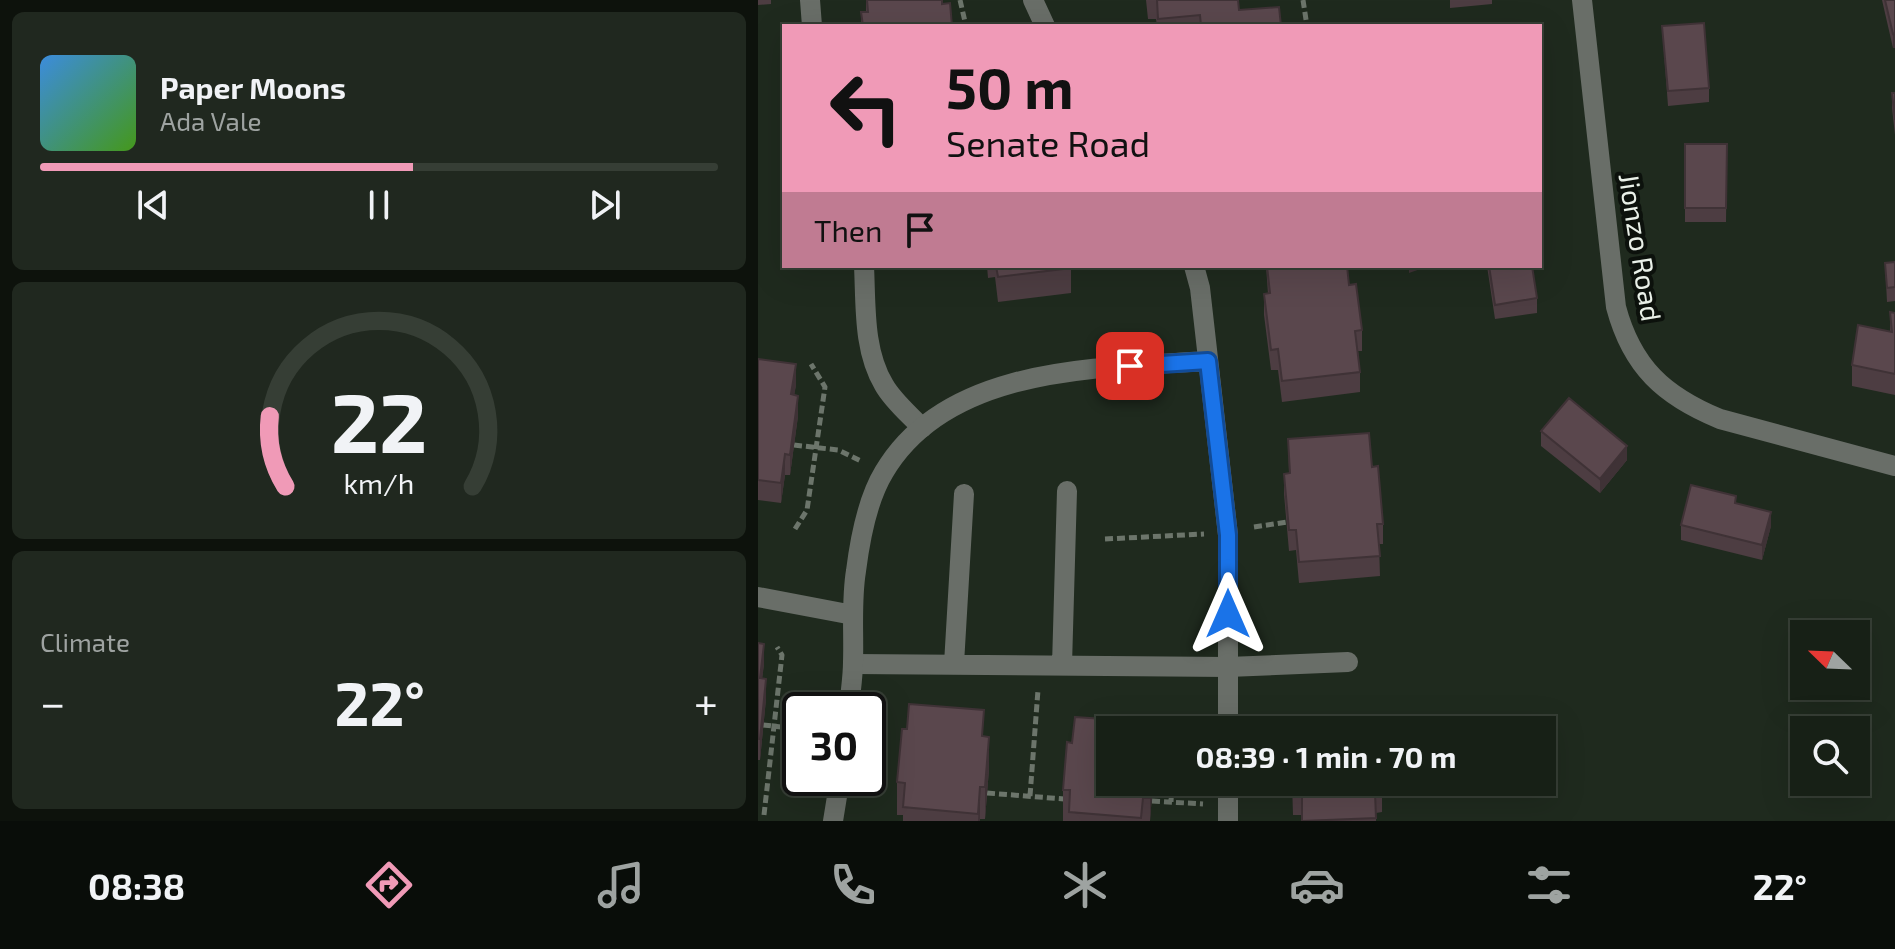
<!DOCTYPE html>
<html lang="en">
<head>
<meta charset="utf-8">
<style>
	body { margin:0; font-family:"Exo 2",sans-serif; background:#20281f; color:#f1f3f6; height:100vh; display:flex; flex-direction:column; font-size:30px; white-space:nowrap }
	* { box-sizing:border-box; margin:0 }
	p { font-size:26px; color:#9ea3a1 }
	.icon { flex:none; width:44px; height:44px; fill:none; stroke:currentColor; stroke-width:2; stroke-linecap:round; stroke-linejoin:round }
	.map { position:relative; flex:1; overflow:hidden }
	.panel { display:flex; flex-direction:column; gap:12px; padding:12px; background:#0d120c; width:758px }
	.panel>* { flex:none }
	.top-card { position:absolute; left:24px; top:24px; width:760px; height:244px; border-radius:0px; box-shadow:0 8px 32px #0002,0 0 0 2px #363e35; background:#f09ab7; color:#111; overflow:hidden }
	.needle { width:52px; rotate:293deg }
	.fabs { position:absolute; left:1032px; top:620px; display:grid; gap:16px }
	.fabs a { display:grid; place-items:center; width:80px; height:80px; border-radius:0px; background:#172016; box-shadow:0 8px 32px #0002,0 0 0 2px #363e35; font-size:40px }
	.speed { position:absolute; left:24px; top:692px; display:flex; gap:16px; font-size:40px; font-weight:700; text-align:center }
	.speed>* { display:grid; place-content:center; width:104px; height:104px; border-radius:50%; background:#172016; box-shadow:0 8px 32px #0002,0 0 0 2px #363e35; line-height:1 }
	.speed .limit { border:4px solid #111; border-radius:12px; background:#fff; color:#111 }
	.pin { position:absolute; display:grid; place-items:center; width:68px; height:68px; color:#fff; margin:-34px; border-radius:16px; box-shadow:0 4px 12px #0006 }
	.me { position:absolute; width:88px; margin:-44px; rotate:0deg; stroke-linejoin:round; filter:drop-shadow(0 0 6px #0008) }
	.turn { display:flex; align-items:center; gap:28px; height:168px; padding:0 32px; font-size:36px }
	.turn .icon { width:104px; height:104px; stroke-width:2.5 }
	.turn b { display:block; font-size:56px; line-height:68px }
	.then { display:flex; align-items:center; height:76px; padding:0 32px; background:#0003; gap:16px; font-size:30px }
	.big { font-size:60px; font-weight:700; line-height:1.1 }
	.panel .tile { flex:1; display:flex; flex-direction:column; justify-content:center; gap:12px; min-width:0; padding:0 28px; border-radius:12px; background:#20281f }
	.panel .dial { align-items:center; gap:0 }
	.dial svg { height:208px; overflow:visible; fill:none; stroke:#363e35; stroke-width:7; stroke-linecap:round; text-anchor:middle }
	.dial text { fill:#f1f3f6; stroke:none }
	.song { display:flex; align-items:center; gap:24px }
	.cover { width:96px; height:96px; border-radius:12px; background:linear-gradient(135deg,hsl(210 70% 55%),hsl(100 70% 35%)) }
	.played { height:8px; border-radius:4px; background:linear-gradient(90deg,#f09ab7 55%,#363e35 55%) }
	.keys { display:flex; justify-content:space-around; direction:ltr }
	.heat { display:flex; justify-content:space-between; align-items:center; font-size:44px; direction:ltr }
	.trip { position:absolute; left:338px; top:716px; width:460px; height:80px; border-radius:0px; background:#172016; box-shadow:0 8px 32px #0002,0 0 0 2px #363e35; font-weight:700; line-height:80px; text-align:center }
	.dock { display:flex; height:128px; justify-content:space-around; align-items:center; background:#090d09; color:#9ea3a1 }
	.dock .icon { width:56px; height:56px }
	.dock .active { color:#f09ab7 }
	.dock b { font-size:36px; color:#f1f3f6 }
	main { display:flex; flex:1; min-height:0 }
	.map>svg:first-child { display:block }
</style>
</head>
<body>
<main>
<section class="panel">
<div class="tile">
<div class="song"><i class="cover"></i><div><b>Paper Moons</b><p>Ada Vale</p></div></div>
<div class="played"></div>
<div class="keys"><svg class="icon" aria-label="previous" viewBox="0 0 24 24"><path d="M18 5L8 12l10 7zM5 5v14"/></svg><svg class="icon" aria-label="pause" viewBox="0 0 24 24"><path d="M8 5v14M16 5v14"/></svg><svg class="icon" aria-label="next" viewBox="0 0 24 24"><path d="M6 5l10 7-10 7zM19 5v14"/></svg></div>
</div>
<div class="tile dial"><svg viewBox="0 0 100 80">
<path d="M14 69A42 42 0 1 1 86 69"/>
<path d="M14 69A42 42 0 0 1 8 42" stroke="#f09ab7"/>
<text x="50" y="56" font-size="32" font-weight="700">22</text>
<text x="50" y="72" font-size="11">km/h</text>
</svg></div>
<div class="tile"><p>Climate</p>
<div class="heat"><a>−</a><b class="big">22°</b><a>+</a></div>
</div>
</section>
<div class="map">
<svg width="1137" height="821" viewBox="0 0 1137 821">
	<rect width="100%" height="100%" fill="#1f2a1e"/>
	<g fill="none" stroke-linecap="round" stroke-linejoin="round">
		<!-- path -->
		<path stroke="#6c756b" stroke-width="5" stroke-dasharray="8 4" stroke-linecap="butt" d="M 202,0 L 208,26
			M 545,0 L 549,26
			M 36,445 L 80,450 L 103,461
			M 496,527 L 529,522
			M 37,529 L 49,510 L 67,387 L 53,364
			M 347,539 L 446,534
			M 378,718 L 394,730
			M 5,725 L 42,729
			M 496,792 L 535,791
			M 229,793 L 306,799
			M 272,796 L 280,690
			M 394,801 L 445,804
			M 413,802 L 414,782
			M 6,815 L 24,655 L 19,647"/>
		<!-- service -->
		<path stroke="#696e68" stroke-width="20" d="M 52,0 L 54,26
			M 106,266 C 108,305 105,350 126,385 C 135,401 151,414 164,428
			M 95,664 L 470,667 L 590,662
			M 196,664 L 206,494
			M 304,665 L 309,491"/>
		<!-- minor -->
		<path stroke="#696e68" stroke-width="20" d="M 275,0 L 287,26
			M 824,0 L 858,307 C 874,367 906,396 962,419 L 1137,466
			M 436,266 L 442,288 L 470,535 L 470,730
			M 0,597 L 95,615
			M 91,710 C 92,694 95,678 95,662 C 96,632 93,601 98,571 C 102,539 109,500 126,472 C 189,365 342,368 450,361
			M 470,782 L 470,821
			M 75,821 L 82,778"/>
	</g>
	<!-- wall -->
	<path fill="#4d3d42" d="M 0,0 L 13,0 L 13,4 L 0,5 Z
		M 108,0 L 184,0 L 184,4 L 194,26 L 103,26 L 103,12 L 108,12 Z
		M 388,0 L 480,0 L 481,10 L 523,26 L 399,26 L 398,19 L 390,19 Z
		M 692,0 L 734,0 L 734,4 L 692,8 Z
		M 1124,0 L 1137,0 L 1137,48 L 1135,48 Z
		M 904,26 L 951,88 L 951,102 L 910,106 Z
		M 1134,93 L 1137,93 L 1137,135 L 1134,108 Z
		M 927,144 L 969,144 L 968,222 L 927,222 Z
		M 1137,262 L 1137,301 L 1129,302 L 1127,263 Z
		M 229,266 L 318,266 L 318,267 L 313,267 L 313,293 L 240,302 L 237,277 L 230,278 Z
		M 508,266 L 591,285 L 604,330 L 604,351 L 600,351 L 602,372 L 602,392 L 524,402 L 520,370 L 513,370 L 506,315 L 506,294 L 510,294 Z
		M 729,266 L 774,266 L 779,298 L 779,313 L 737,319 Z
		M 1132,312 L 1137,313 L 1137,395 L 1094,386 L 1094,365 L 1132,331 Z
		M 0,359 L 38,385 L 36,395 L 40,416 L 32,475 L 27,475 L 23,503 L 0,500 Z
		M 783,431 L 869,460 L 842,493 L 783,446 Z
		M 530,439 L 614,467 L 625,524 L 625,544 L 621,544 L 622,576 L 541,583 L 538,550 L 531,551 L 526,494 L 526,474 L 531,473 Z
		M 978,503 L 1013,526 L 1004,560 L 923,540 L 923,525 Z
		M 0,643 L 6,664 L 4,678 L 8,699 L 2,760 L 0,760 Z
		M 317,717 L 389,722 L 389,730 L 352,730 L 352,782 L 395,782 L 392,821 L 305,821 L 305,790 L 309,742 L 314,743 Z
		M 226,736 L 231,769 L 227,819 L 222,819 L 222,821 L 145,821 L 145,815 L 139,815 L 139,782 Z
		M 534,782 L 624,782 L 624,812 L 618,813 L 618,821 L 544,821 L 544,815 L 535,815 Z"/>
	<!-- shaded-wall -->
	<path fill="#3f3236" d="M 1137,33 L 1137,48 L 1135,48 L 1135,34 Z
		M 651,266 L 671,266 L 651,273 Z
		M 38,364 L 38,385 L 33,415 L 33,394 Z
		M 40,396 L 40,416 L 32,475 L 32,455 Z
		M 869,446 L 869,460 L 842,493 L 842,479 Z
		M 27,454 L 27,475 L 23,503 L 23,483 Z
		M 1013,512 L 1013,526 L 1004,560 L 1004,545 Z
		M 6,644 L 6,664 L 2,698 L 2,678 Z
		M 8,679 L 8,699 L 2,760 L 2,739 Z
		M 231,737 L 231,769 L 227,819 L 227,787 Z
		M 393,782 L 395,782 L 392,821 L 392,798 Z
		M 222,787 L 222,821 L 220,821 Z"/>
	<!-- building -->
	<path fill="#5a474d" stroke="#3f3236" stroke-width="2" d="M 109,0 L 184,0 L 184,4 L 192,3 L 194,26 L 105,26 L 103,12 L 110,12 Z
		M 399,0 L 480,0 L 481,10 L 521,7 L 523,26 L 443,26 L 442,15 L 400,19 Z
		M 1127,0 L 1137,0 L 1137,33 L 1135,34 Z
		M 946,23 L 951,88 L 910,91 L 904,26 Z
		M 1134,93 L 1137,93 L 1137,120 Z
		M 927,144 L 969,144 L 968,208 L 927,208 Z
		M 1137,262 L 1137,287 L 1129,288 L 1127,263 Z
		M 238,266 L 313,266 L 313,268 L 240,277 Z
		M 509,266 L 589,266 L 591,285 L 598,284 L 604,330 L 597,331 L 602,372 L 524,381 L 520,349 L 513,350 L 506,294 L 512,293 Z
		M 731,266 L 774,266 L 779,298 L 737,305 Z
		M 1132,312 L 1137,313 L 1137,374 L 1094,365 L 1100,325 L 1134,332 Z
		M 0,359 L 38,364 L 33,394 L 40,396 L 32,455 L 27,454 L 23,483 L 0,480 Z
		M 811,398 L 869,446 L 842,479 L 783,431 Z
		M 611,433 L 614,467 L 620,466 L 625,524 L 619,524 L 622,556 L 541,562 L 538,530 L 531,530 L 526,474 L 532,473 L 530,439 Z
		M 933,485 L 978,496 L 977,503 L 1013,512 L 1004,545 L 923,525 Z
		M 0,643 L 6,644 L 2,678 L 8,679 L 2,739 L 0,739 Z
		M 151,704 L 226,710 L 224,736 L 231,737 L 227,787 L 222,787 L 220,814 L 145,807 L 147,783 L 139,782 L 144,729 L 149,729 Z
		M 614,716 L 614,730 L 539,730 L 539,718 Z
		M 317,717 L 389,722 L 388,730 L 352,730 L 352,782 L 393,782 L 392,798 L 385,798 L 383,818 L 311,812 L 312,790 L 305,790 L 309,742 L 314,743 Z
		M 535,782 L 624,782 L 624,792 L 617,792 L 618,818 L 544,821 L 544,795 L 535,795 Z"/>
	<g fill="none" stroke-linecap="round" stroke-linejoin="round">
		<!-- route casing -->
		<g stroke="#114b97" stroke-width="20">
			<path id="route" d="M 372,366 L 450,361 L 470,535 L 470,614"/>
		</g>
		<!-- route -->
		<use href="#route" stroke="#1a73e8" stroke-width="14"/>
	</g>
	<g text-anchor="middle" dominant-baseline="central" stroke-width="8" stroke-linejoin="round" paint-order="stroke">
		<!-- street labels -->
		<g font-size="28" fill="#e9f0e8" stroke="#0c110c">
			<text transform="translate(883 247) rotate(81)">Jionzo Road</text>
		</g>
	</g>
</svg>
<div class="fabs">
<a><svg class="needle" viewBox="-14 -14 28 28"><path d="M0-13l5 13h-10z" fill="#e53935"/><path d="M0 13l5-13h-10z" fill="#9ea3a1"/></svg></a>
<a><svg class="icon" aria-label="search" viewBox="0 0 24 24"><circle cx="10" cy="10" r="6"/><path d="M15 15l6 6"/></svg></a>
</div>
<div class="speed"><div class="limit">30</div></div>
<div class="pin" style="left:372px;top:366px;background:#d93025"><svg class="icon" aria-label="arrive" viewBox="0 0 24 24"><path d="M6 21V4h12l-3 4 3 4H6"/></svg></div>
<svg class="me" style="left:470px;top:614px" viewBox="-20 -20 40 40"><path d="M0-17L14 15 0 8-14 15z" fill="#1a73e8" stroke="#fff" stroke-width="4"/></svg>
<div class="trip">08:39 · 1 min · 70 m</div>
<div class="top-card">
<div class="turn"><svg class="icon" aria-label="left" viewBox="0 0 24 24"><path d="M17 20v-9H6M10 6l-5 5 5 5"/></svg><div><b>50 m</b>Senate Road</div></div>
<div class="then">Then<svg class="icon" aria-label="arrive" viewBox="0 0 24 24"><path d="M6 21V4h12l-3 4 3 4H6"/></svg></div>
</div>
</div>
</main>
<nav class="dock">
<b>08:38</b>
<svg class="icon active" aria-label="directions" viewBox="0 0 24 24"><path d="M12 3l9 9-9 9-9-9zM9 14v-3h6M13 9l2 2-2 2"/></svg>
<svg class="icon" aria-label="music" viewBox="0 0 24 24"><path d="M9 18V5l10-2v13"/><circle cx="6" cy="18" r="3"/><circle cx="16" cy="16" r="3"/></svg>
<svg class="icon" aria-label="phone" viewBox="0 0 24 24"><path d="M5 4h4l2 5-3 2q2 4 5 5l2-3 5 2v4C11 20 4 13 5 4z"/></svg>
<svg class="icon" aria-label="climate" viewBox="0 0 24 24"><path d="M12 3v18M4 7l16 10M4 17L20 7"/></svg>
<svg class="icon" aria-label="car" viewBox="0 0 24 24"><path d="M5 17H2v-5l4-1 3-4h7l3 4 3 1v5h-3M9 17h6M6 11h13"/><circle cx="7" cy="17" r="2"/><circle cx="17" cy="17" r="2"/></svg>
<svg class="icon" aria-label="filters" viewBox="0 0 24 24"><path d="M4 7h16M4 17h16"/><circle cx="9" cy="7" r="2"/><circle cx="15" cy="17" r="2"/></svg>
<b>22°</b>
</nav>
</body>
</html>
